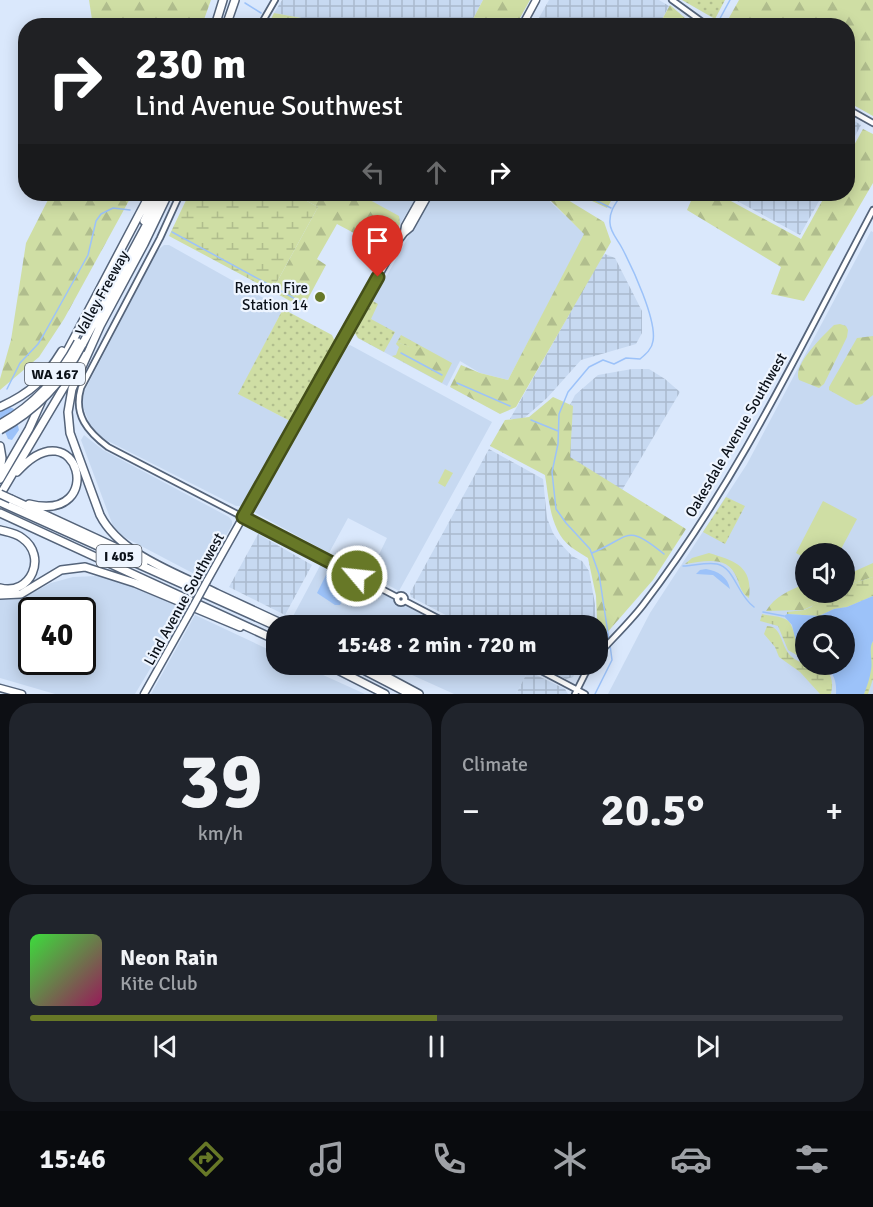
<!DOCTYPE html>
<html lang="en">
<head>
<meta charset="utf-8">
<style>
	body { margin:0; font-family:Signika,sans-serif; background:#20242c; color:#f1f3f6; height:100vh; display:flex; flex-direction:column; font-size:22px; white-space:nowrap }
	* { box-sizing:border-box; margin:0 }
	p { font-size:20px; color:#9ea1a6 }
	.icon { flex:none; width:33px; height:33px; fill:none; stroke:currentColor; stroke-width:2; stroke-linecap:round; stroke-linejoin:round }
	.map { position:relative; height:694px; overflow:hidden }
	.side { display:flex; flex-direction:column; gap:9px; padding:9px; background:#0d0f14; flex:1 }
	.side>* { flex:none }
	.banner { position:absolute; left:18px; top:18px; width:837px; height:183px; border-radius:24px; box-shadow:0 3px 15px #0003; background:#202124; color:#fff; overflow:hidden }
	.buttons { position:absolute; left:795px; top:543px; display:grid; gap:12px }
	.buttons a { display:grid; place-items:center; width:60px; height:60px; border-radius:50%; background:#171b24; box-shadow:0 3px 15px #0003; font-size:30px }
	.speed { position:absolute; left:18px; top:597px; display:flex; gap:12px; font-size:30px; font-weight:700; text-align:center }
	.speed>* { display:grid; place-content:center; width:78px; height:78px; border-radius:50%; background:#171b24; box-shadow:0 3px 15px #0003; line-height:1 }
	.speed .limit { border:3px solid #111; border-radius:9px; background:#fff; color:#111 }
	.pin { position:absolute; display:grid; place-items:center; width:51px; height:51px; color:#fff; margin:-62px -26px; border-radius:50% 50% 50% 0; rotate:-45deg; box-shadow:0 0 6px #0007 }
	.pin .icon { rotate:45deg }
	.me { position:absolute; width:66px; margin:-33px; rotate:298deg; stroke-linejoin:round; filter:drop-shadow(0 0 4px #0008) }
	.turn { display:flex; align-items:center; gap:21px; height:126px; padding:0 18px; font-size:27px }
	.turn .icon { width:78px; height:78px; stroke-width:2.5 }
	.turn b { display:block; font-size:42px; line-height:51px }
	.lanes { display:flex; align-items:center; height:57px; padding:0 18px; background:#0003; justify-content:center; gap:30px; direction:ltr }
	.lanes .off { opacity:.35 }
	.big { font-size:45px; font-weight:800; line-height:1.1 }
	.side .tile { flex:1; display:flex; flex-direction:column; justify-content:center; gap:9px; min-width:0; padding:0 21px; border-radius:24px; background:#20242c }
	.side .dial { align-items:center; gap:0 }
	.dial b { font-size:78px; line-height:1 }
	.song { display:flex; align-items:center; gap:18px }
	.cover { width:72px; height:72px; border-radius:9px; background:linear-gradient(135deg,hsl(120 70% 55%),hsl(330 70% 35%)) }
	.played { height:6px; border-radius:3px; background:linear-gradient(90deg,#677827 50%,#363941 50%) }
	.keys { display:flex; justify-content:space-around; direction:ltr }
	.heat { display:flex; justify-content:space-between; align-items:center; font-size:33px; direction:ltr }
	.side .tiles { flex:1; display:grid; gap:9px; grid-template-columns:1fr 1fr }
	.tile:last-child { grid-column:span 2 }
	.trip { position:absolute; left:266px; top:615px; width:342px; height:60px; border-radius:24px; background:#171b24; box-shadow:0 3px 15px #0003; font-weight:800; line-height:60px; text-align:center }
	.dock { display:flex; height:96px; justify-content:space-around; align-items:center; background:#090b0e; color:#9ea1a6 }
	.dock .icon { width:42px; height:42px }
	.dock .selected { color:#677827 }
	.dock b { font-size:27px; color:#f1f3f6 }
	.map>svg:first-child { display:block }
</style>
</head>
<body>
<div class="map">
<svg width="873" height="694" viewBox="0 0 873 694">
	<defs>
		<pattern id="industrial-grid" width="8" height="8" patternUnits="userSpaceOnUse" patternTransform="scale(1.5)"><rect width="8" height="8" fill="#c7d9f1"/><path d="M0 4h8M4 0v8" fill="none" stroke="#aab9ce"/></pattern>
		<pattern id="grass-dots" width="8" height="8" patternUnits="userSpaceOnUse" patternTransform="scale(1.5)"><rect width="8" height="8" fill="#cfdea4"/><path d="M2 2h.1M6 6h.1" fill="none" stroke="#b0bd8d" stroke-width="1.8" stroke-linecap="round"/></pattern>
		<pattern id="forest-firs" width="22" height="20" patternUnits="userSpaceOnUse" patternTransform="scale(1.5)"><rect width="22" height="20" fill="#cfdea4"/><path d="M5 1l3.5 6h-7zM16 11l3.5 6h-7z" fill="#b0bd8d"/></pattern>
		<pattern id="wetland-marsh" width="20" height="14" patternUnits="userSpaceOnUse" patternTransform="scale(1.5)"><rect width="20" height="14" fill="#cfdea4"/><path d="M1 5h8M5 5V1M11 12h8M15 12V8" fill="none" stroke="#b0bd8d"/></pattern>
	</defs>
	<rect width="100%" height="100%" fill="#dae8fc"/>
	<!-- built -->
	<path fill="#c7d9f1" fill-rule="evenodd" d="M 345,194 L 418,194 L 400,224 Z
		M 432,194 L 542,194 L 585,234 L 508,380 L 480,373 L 460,361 L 447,386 L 358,338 L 355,333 Z
		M 871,231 L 873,232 L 873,694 L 608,694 L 650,613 L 747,464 ZM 806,554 L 844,554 L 844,592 L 806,592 ZM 806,626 L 844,626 L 844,664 L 806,664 Z
		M 164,245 L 169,245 L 283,309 L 239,394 L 290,421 L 241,506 L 236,506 L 104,439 L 91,427 L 83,407 L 82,399 L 85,390 L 157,251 Z
		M 350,345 L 492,422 L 399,591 L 369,575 L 387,538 L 348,518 L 329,553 L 254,512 L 343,350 Z
		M 84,435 L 103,450 L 229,517 L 232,521 L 232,525 L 202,578 L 124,537 L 113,526 L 81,440 Z
		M 322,562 L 442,625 L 304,626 L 291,620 Z
		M 96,576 L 111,578 L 186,609 L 135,694 L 55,694 L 0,678 L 0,598 L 8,600 L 20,599 L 51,583 L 73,577 ZM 32,610 L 82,610 L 82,662 L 32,662 Z
		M 195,615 L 276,653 L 276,664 L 301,665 L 365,694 L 151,694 Z
		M 516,664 L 528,671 L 516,694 L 454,694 L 390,665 Z"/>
	<!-- industrial -->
	<path fill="url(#industrial-grid)" d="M 282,0 L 483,0 L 472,21 L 435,26 L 340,25 L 274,13 Z
		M 549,0 L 659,0 L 669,6 L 659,25 L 535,25 Z
		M 848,117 L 861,125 L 848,149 Z
		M 724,194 L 823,194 L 800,235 Z
		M 605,254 L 615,258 L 642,311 L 642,333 L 636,344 L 581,360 L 547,398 L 523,419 L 510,419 L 601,258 Z
		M 632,369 L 649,369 L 665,379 L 680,392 L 621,492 L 566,460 L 568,409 L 575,395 L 598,375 Z
		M 489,449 L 543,479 L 547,518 L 553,533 L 560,543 L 572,556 L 582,561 L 589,571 L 595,604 L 595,625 L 465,625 L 411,597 L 410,593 Z
		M 258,534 L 312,565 L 285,615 L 229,587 Z
		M 539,665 L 580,665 L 573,677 L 566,679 Z
		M 528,671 L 565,689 L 568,694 L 516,694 Z"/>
	<!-- grass -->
	<path fill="url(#grass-dots)" d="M 682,0 L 725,0 L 715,19 Z
		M 373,301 L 378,304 L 371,319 L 395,332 L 384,352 L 358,338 L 355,333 Z
		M 283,309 L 332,335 L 336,344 L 290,421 L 238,394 Z
		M 401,335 L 421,346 L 419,351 L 397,342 Z
		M 726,497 L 745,506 L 725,544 L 703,532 Z"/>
	<!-- forest -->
	<path fill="url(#forest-firs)" d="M 89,0 L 211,0 L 202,25 L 93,26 Z
		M 483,0 L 530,0 L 516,25 L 435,25 L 472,21 Z
		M 739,0 L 873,0 L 873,116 L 848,102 L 848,26 L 725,25 Z
		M 670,5 L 693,25 L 659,25 Z
		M 274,13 L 340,25 L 274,25 L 269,23 Z
		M 863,129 L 873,134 L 873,183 L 804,301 L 771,294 L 781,267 L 687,210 L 694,194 L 718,194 L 801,239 L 826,194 L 848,194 L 848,156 Z
		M 51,194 L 90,194 L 94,198 L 132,195 L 64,319 L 39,357 L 0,390 L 0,379 L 11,340 L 26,243 Z
		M 294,194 L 359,194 L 399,216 L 400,224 L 384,249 L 337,224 L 317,259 L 326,265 L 303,308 L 272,291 L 318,207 Z
		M 544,194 L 558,194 L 604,222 L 611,242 L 516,407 L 500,414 L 450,387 L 461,365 L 480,373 L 508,380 L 584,234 Z
		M 577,194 L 615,194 L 607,208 Z
		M 840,324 L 846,326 L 848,330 L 847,337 L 824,384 L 819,388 L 799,380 C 792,365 823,336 834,325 Z
		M 873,336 L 873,395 L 862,404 L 856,405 L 829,390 L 829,387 L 857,338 Z
		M 397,342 L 418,350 L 421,346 L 452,363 L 442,383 L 392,356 L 396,355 L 399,347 L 396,344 Z
		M 553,397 L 573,406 L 570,457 L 686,529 L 653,580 L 598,643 L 596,596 L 588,558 C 582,554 576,551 571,547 C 550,531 549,499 545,475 L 490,446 L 505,420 L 529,417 Z
		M 709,553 C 735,561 753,566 749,598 C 741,593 740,586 737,578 C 727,554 704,562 685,564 L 692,558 Z
		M 873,563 L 873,577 L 845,586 L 844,576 Z
		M 805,584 L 806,592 L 829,593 L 814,605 L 803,610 L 766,611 C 775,596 790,590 805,584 Z"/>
	<!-- wetland -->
	<path fill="url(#wetland-marsh)" d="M 189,194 L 294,194 L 318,207 L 272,291 L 169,236 Z
		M 873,577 L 873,596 L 847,607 L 834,609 L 819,616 L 787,614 L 787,612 L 804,610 L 811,607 L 829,592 L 844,592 L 845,586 Z
		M 762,614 C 769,616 781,616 787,620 C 795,625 794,645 805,655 L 805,660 L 788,650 L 778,626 L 760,621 Z
		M 767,626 C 783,626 780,647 792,657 C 809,672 838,659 831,694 L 820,694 L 800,672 L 779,657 L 775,647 L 764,634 Z
		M 873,641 L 873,679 L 868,694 L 864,694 L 871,669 L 870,646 Z"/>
	<!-- pitch -->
	<path fill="#cfdea4" d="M 445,469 L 453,473 L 445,487 L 438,483 Z
		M 823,501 L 857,519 L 839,553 L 806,554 L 805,558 L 796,553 Z"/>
	<!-- water -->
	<path fill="#9cc2f9" d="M 10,407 L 14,409 L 19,430 L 12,440 L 8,439 L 0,420 L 0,412 Z
		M 706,569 C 718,571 728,577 730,589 L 713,575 L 696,574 L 700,570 Z
		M 327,573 L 350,585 L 340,605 L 335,605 L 317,593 Z
		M 873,596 L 873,641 C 868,649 873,660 871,670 C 870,678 867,686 864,694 L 836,694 C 837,680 833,670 820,665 L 844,664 L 844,626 L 806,626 L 805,655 L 797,646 L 792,625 L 784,616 L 787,614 L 819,616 L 834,609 L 847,607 Z"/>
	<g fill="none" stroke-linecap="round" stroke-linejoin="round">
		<!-- stream -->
		<path stroke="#9cc2f9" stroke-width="1.5" d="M 245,3 L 261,13
			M 276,20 L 286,26
			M 717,24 L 730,0
			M 583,194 L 611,208
			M 102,199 L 105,194
			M 172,232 L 301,302
			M 401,353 L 442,375
			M 457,383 L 510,406
			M 7,389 L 20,363 L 38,344 L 44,334 L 88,255 L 96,221 L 101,214 L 113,208 L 130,210
			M 531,420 L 558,431
			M 592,553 C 631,537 625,522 664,554
			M 683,566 C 693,566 706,562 717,564 C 735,568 737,595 754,607
			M 763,612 L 784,616
			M 609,640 L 599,574 L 590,549 L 566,523 L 556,509 L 552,472 L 558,444 L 559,414 L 568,392 L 589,367 L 603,360 L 614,364 L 626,358 L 640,359 C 646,354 652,349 653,341 C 657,320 632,267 622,248 C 618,240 610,232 610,223 C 609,211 616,203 622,194
			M 595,694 L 612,660 L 610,645"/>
		<!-- minor casing -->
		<g stroke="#55647a" stroke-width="8">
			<path id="minor" d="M 672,0 L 708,26
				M 260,26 L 275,0
				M 848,109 L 873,123
				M 180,194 L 160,238 L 81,388 C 73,415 88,432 108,447 L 397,597
				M397 599a4 4 0 1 1 8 0a4 4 0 1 1-8 0Z
				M 405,601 L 453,626
				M 597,656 C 612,639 629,623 643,605 C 736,484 802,344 873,210
				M 528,664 L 585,694
				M 575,694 L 590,664"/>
		</g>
		<!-- major casing -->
		<g stroke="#55647a" stroke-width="9">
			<path id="major" d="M 522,26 L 536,0
				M 404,232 L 405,226 L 423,194
				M 207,581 L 398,241 L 404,233 L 410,228 L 429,194
				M 0,688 L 22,694
				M 144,694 L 189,614"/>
		</g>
		<!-- highway casing -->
		<g stroke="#55647a" stroke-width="10">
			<path id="highway" d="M 215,26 L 223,0
				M 226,26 L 235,0
				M 144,221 L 157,194
				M 101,324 L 72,389 L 68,412 L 70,433 L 100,515 C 121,556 180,574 218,594
				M 99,328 L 144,244 L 168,194
				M 82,345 L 163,194
				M 54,376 L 150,194
				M 0,407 C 31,393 44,380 62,351
				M 0,446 L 2,458 L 0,470
				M 17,472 C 78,404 109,524 29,504
				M 0,479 L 29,429 L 42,400
				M 0,495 L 83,355
				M 11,499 L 145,561
				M 0,502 L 276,626
				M 0,513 L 276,640
				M 0,530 C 8,532 16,533 22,538 C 48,556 31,596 0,588
				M 216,593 L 287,626
				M 0,595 L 21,594 L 61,570 L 85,567 L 135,583 L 240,627
				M 326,664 L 385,694
				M 352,664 L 410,694
				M 363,664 L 419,694"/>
		</g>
		<!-- minor -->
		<use href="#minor" stroke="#fff" stroke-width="4.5"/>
		<!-- major -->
		<use href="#major" stroke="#fff" stroke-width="6"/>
		<!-- highway -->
		<use href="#highway" stroke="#fff" stroke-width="7"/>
		<!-- major-bridge casing -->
		<g stroke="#55647a" stroke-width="9" stroke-linecap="butt">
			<path id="major-bridge" d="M 189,614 L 207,581"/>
		</g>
		<!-- highway-bridge casing -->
		<g stroke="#55647a" stroke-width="10" stroke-linecap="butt">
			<path id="highway-bridge" d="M 0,424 C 35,405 59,378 78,342
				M 0,430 C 37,410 63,382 82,345
				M 0,494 L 11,499"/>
		</g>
		<!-- major-bridge -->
		<use href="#major-bridge" stroke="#fff" stroke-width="6"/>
		<!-- highway-bridge -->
		<use href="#highway-bridge" stroke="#fff" stroke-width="7"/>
	</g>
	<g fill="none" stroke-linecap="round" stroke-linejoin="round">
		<!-- route casing -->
		<g stroke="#434e19" stroke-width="15">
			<path id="route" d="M 357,576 L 243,517 L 378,277"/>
		</g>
		<!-- route -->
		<use href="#route" stroke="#677827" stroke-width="10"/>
	</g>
	<!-- markers -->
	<circle fill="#677827" stroke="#eef5ff" stroke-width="2" cx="320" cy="297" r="6"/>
	<g text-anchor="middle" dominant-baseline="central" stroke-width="4.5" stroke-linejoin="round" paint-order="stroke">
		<!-- shield labels -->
		<g fill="#eef5ff" stroke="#4f555e" stroke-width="1.5">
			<rect x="25" y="363" width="60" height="22" rx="4.5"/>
			<rect x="96.5" y="545" width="45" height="22" rx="4.5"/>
		</g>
		<g font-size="14" font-weight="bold" fill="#0b1119">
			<text x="55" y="374">WA 167</text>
			<text x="119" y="556">I 405</text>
		</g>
		<!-- poi labels -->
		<g font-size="15" fill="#0b1119" stroke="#eef5ff" text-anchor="end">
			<text x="308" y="288">Renton Fire<tspan x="308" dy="17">Station 14</tspan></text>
		</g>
		<!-- street labels -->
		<g font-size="15" fill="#0b1119" stroke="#eef5ff">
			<text transform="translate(102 293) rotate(-61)">Valley Freeway</text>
			<text transform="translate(736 435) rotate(-60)">Oakesdale Avenue Southwest</text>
			<text transform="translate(184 599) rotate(-61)">Lind Avenue Southwest</text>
		</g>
	</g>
</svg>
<div class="buttons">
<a><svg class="icon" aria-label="sound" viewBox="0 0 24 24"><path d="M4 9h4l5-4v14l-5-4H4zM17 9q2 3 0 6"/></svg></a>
<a><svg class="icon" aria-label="search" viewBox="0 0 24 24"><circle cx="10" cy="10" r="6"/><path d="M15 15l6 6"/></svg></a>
</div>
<div class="speed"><div class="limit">40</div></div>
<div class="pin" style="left:378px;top:277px;background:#d93025"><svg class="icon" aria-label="arrive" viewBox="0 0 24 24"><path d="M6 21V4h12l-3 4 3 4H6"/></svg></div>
<svg class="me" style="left:357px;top:576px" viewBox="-20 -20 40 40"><circle r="17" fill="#677827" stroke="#fff" stroke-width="3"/><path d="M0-11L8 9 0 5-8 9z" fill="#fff"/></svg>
<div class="trip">15:48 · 2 min · 720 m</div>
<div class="banner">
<div class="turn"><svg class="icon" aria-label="right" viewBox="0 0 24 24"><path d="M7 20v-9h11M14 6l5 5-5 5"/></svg><div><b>230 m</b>Lind Avenue Southwest</div></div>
<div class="lanes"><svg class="icon off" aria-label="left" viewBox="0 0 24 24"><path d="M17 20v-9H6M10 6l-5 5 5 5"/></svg><svg class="icon off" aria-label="ahead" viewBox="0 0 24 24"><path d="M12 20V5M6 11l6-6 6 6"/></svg><svg class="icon" aria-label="right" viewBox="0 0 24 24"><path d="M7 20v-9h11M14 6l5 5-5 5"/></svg></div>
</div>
</div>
<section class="side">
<div class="tiles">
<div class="tile dial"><b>39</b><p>km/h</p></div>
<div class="tile"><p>Climate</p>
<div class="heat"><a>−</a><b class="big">20.5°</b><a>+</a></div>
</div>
<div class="tile">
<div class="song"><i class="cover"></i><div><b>Neon Rain</b><p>Kite Club</p></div></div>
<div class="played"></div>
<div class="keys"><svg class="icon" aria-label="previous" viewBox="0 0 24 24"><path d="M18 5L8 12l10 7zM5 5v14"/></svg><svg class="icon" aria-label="pause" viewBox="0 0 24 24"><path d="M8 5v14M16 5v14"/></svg><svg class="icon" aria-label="next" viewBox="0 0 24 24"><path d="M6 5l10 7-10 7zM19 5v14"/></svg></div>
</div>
</div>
</section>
<nav class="dock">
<b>15:46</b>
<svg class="icon selected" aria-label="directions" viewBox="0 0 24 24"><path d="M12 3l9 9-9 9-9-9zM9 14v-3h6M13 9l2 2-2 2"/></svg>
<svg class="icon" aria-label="music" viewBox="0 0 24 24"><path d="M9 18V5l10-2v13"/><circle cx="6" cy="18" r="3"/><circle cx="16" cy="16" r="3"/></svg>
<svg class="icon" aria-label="phone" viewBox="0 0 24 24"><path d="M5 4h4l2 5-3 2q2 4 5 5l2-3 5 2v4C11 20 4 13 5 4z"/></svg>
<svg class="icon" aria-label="climate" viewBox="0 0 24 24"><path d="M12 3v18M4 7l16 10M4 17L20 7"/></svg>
<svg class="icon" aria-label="car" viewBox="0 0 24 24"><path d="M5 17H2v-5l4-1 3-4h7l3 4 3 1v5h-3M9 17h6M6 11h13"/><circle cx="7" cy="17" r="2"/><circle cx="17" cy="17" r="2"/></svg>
<svg class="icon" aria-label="filters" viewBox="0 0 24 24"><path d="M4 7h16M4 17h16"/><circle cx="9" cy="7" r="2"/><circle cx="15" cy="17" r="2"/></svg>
</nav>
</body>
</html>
